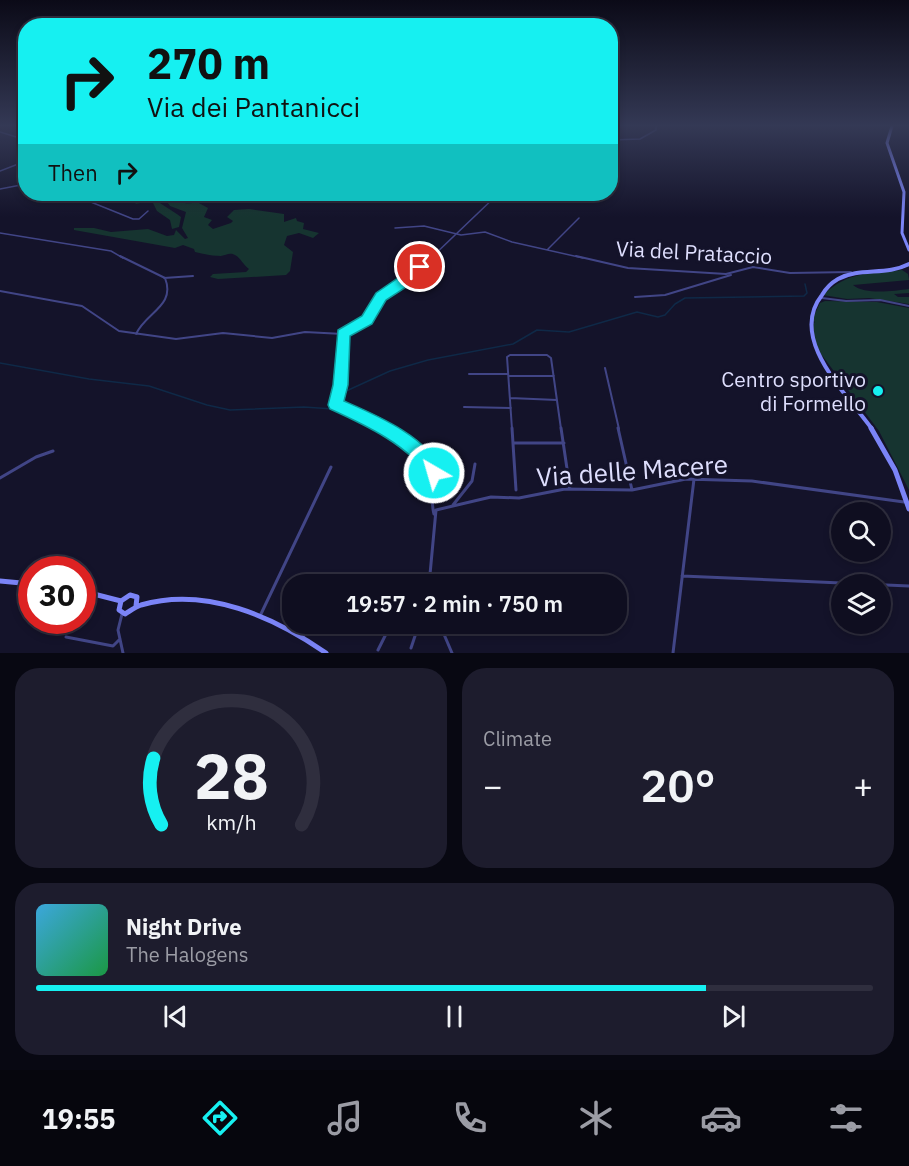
<!DOCTYPE html>
<html lang="en">
<head>
<meta charset="utf-8">
<style>
	body { margin:0; font-family:"IBM Plex Sans",sans-serif; background:#1d1c2d; color:#f1f3f6; height:100vh; display:flex; flex-direction:column; font-size:22px; white-space:nowrap }
	* { box-sizing:border-box; margin:0 }
	p { font-size:20px; color:#9b9ca5 }
	.icon { flex:none; width:33px; height:33px; fill:none; stroke:currentColor; stroke-width:2; stroke-linecap:round; stroke-linejoin:round }
	.map { position:relative; height:653px; overflow:hidden }
	.panel { display:flex; flex-direction:column; gap:15px; padding:15px; background:#080812; flex:1 }
	.panel>* { flex:none }
	.guide { position:absolute; left:18px; top:18px; width:600px; height:183px; border-radius:24px; box-shadow:0 3px 9px #0003,0 0 0 2px #2f2e3e; background:#16f0f1; color:#111; overflow:hidden }
	.controls { position:absolute; left:831px; top:502px; display:grid; gap:12px }
	.controls a { display:grid; place-items:center; width:60px; height:60px; border-radius:50%; background:#0f0e20; box-shadow:0 3px 9px #0003,0 0 0 2px #2f2e3e; font-size:30px }
	.speed { position:absolute; left:18px; top:556px; display:flex; gap:12px; font-size:30px; font-weight:700; text-align:center }
	.speed>* { display:grid; place-content:center; width:78px; height:78px; border-radius:50%; background:#0f0e20; box-shadow:0 3px 9px #0003,0 0 0 2px #2f2e3e; line-height:1 }
	.speed .limit { border:9px solid #d22; background:#fff; color:#111 }
	.pin { position:absolute; display:grid; place-items:center; width:51px; height:51px; color:#fff; margin:-26px; border:3px solid #fff; border-radius:50%; box-shadow:0 2px 6px #0007 }
	.me { position:absolute; width:66px; margin:-33px; rotate:322deg; stroke-linejoin:round; filter:drop-shadow(0 0 4px #0008) }
	.turn { display:flex; align-items:center; gap:21px; height:126px; padding:0 30px; font-size:27px }
	.turn .icon { width:78px; height:78px; stroke-width:2.5 }
	.turn b { display:block; font-size:42px; line-height:51px }
	.then { display:flex; align-items:center; height:57px; padding:0 30px; background:#0003; gap:12px; font-size:22px }
	.big { font-size:45px; font-weight:600; line-height:1.1 }
	.panel .tile { flex:1; display:flex; flex-direction:column; justify-content:center; gap:9px; min-width:0; padding:0 21px; border-radius:24px; background:#1d1c2d }
	.panel .dial { align-items:center; gap:0 }
	.dial svg { height:156px; overflow:visible; fill:none; stroke:#2f2e3e; stroke-width:7; stroke-linecap:round; text-anchor:middle }
	.dial text { fill:#f1f3f6; stroke:none }
	.song { display:flex; align-items:center; gap:18px }
	.cover { width:72px; height:72px; border-radius:9px; background:linear-gradient(135deg,hsl(200 70% 55%),hsl(140 70% 35%)) }
	.played { height:6px; border-radius:3px; background:linear-gradient(90deg,#16f0f1 80%,#2f2e3e 80%) }
	.keys { display:flex; justify-content:space-around; direction:ltr }
	.heat { display:flex; justify-content:space-between; align-items:center; font-size:33px; direction:ltr }
	.panel .tiles { flex:1; display:grid; gap:15px; grid-template-columns:1fr 1fr }
	.tile:last-child { grid-column:span 2 }
	.trip { position:absolute; left:282px; top:574px; width:345px; height:60px; border-radius:24px; background:#0f0e20; box-shadow:0 3px 9px #0003,0 0 0 2px #2f2e3e; font-weight:600; line-height:60px; text-align:center }
	.menu { display:flex; height:96px; justify-content:space-around; align-items:center; background:#06060d; color:#9b9ca5 }
	.menu .icon { width:42px; height:42px }
	.menu .current { color:#16f0f1 }
	.menu b { font-size:27px; color:#f1f3f6 }
	.map>svg:first-child { display:block }
</style>
</head>
<body>
<div class="map">
<svg width="909" height="653" viewBox="0 0 909 653">
	<rect width="100%" height="100%" fill="#14132a"/>
	<!-- green -->
	<path fill="#163430" d="M 139,194 L 148,194 C 155,201 172,210 181,217 L 179,227 L 172,229 L 170,220 L 157,211 L 152,201 L 135,204 L 142,198 Z
		M 165,194 L 173,194 C 181,203 185,205 197,202 L 208,208 L 204,217 L 212,220 L 208,225 L 213,229 L 231,223 L 233,221 L 227,217 L 234,210 L 249,209 L 284,214 L 284,222 L 296,218 L 297,221 L 304,223 L 303,229 L 319,233 L 313,238 L 299,233 L 287,236 L 284,245 L 293,252 L 290,271 L 286,275 L 218,279 L 210,277 L 213,274 L 246,272 L 249,269 C 243,265 241,258 235,255 C 230,252 226,255 221,256 C 212,256 204,254 195,252 L 194,249 L 183,245 L 175,248 L 74,230 L 74,228 L 94,228 L 111,232 L 148,229 L 167,236 L 174,235 L 176,230 L 185,239 L 188,238 L 182,228 L 186,212 L 170,206 L 162,195 Z
		M 902,270 L 908,274 L 909,280 L 853,285 C 865,295 893,291 909,289 L 909,293 L 894,294 L 898,297 L 909,297 L 909,304 L 869,298 L 847,299 L 823,295 C 849,271 869,274 902,270 Z
		M 825,301 L 877,302 L 909,308 L 909,490 L 879,431 L 821,354 L 815,341 L 813,324 L 815,322 L 812,320 L 820,303 Z"/>
	<g fill="none" stroke-linecap="round" stroke-linejoin="round">
		<!-- stream -->
		<path stroke="#0f2947" stroke-width="1.5" d="M 0,363 L 89,379 L 149,386 L 207,405 L 230,410 L 304,407 L 333,409 L 344,392 L 390,371 L 428,360 L 513,344 L 537,330 L 569,332 L 637,312 L 658,317 L 665,315 L 675,304 L 685,298 L 804,296 L 807,293 L 805,284"/>
		<!-- street-far2 -->
		<path stroke="#414586" stroke-width="1.5" d="M 0,132 L 26,140
			M 610,140 L 640,139 L 656,130 L 656,126
			M 0,171 L 26,161
			M 0,189 L 26,184
			M 71,194 L 133,219 L 139,219 L 148,211
			M 395,228 L 424,226 L 461,235 L 485,232 L 512,242 L 583,258
			M 0,233 L 111,251 L 123,258
			M 547,250 L 579,218
			M 431,258 L 498,194"/>
		<!-- street-far1 -->
		<path stroke="#414586" stroke-width="2" d="M 120,256 L 165,278 C 176,306 146,312 136,334
			M 576,256 L 628,268 L 726,274 L 753,267 L 790,273 L 851,272
			M 164,278 L 193,276
			M 0,291 L 82,306 L 119,331 L 176,339 L 223,333 L 272,338 L 305,332 L 343,334
			M 635,297 L 665,295 L 731,275
			M 822,298 L 846,301 L 880,300 L 909,306
			M 343,334 L 340,385 L 336,406 L 369,419 L 384,429
			M 343,334 L 369,318 L 381,297 L 409,279 L 433,256
			M 605,368 L 619,429
			M 469,374 L 508,374
			M 509,376 L 554,376
			M 510,398 L 557,400
			M 464,407 L 511,408
			M 512,429 L 507,357 L 510,355 L 547,355 L 551,358 L 561,429"/>
		<!-- street -->
		<path stroke="#414586" stroke-width="3" d="M 382,428 C 396,438 433,457 434,476 C 434,489 430,500 434,514
			M 512,428 L 516,490
			M 561,428 L 570,489
			M 618,428 L 632,490
			M 513,443 L 564,443
			M 0,478 L 36,457 L 53,451
			M 453,505 L 472,481 L 475,464
			M 682,576 L 909,586
			M 429,585 L 436,510 L 491,497 L 519,498 L 565,489 L 632,490 L 686,479 L 752,481 L 904,502
			M 122,614 L 118,630 L 123,653
			M 260,616 L 331,467
			M 419,624 L 443,632 L 452,653
			M 66,637 L 113,646 L 120,639
			M 303,637 L 311,624
			M 411,648 L 419,624
			M 378,650 L 391,624
			M 673,653 L 694,479"/>
		<!-- secondary-far2 -->
		<path stroke="#7b84f7" stroke-width="3" d="M 892,126 L 887,143 L 904,192 L 902,233 L 909,250"/>
		<!-- secondary-far1 -->
		<path stroke="#7b84f7" stroke-width="4" d="M 872,429 C 848,395 787,339 822,295 C 826,288 831,283 838,279 C 860,267 886,276 909,264"/>
		<!-- secondary -->
		<path stroke="#7b84f7" stroke-width="5" d="M 871,428 L 895,470 L 909,509
			M 0,581 L 32,584
			M 82,591 L 121,601
			M 136,606 L 137,597 L 130,595 L 121,601 L 119,610 L 125,614 C 130,611 135,607 141,605 C 206,586 274,617 326,653"/>
	</g>
	<!-- sky -->
	<linearGradient id="sky" x2="0" y2="1"><stop stop-color="#0b0a17"/><stop offset="0.58" stop-color="#343955"/><stop offset="1" stop-color="#343955" stop-opacity="0"/></linearGradient>
	<rect width="909" height="217" fill="url(#sky)"/>
	<!-- route -->
	<path fill="#16f0f1" stroke="#0e9c9d" stroke-width="1.5" d="M 420,263 L 426,267 L 414,282 L 386,300 L 372,324 L 350,336 L 348,385 L 344,401 C 376,415 431,438 442,473 L 440,479 L 434,481 L 428,479 C 414,447 361,423 330,409 L 328,405 L 333,385 L 338,330 L 362,316 L 376,293 Z"/>
	<!-- markers -->
	<circle fill="#16f0f1" stroke="#14132a" stroke-width="2" cx="878" cy="391" r="6"/>
	<g text-anchor="middle" dominant-baseline="central" stroke-width="6" stroke-linejoin="round" paint-order="stroke">
		<!-- street labels -->
		<g font-size="21" fill="#dedefd" stroke="#14132a">
			<text transform="translate(694 252) rotate(3)">Via del Prataccio</text>
		</g>
		<!-- poi labels -->
		<g font-size="21" fill="#dedefd" stroke="#14132a" text-anchor="end">
			<text x="866" y="379">Centro sportivo<tspan x="866" dy="24">di Formello</tspan></text>
		</g>
		<!-- near-street labels -->
		<g font-size="26" fill="#dedefd" stroke="#14132a">
			<text transform="translate(632 470) rotate(-4)">Via delle Macere</text>
		</g>
	</g>
</svg>
<div class="controls">
<a><svg class="icon" aria-label="search" viewBox="0 0 24 24"><circle cx="10" cy="10" r="6"/><path d="M15 15l6 6"/></svg></a>
<a><svg class="icon" aria-label="layers" viewBox="0 0 24 24"><path d="M12 4l9 5-9 5-9-5zM3 14l9 5 9-5"/></svg></a>
</div>
<div class="speed"><div class="limit">30</div></div>
<div class="pin" style="left:420px;top:267px;background:#d93025"><svg class="icon" aria-label="arrive" viewBox="0 0 24 24"><path d="M6 21V4h12l-3 4 3 4H6"/></svg></div>
<svg class="me" style="left:434px;top:473px" viewBox="-20 -20 40 40"><circle r="17" fill="#16f0f1" stroke="#fff" stroke-width="3"/><path d="M0-11L8 9 0 5-8 9z" fill="#fff"/></svg>
<div class="trip">19:57 · 2 min · 750 m</div>
<div class="guide">
<div class="turn"><svg class="icon" aria-label="right" viewBox="0 0 24 24"><path d="M7 20v-9h11M14 6l5 5-5 5"/></svg><div><b>270 m</b>Via dei Pantanicci</div></div>
<div class="then">Then<svg class="icon" aria-label="right" viewBox="0 0 24 24"><path d="M7 20v-9h11M14 6l5 5-5 5"/></svg></div>
</div>
</div>
<section class="panel">
<div class="tiles">
<div class="tile dial"><svg viewBox="0 0 100 80">
<path d="M14 69A42 42 0 1 1 86 69"/>
<path d="M14 69A42 42 0 0 1 10 35" stroke="#16f0f1"/>
<text x="50" y="56" font-size="32" font-weight="700">28</text>
<text x="50" y="72" font-size="11">km/h</text>
</svg></div>
<div class="tile"><p>Climate</p>
<div class="heat"><a>−</a><b class="big">20°</b><a>+</a></div>
</div>
<div class="tile">
<div class="song"><i class="cover"></i><div><b>Night Drive</b><p>The Halogens</p></div></div>
<div class="played"></div>
<div class="keys"><svg class="icon" aria-label="previous" viewBox="0 0 24 24"><path d="M18 5L8 12l10 7zM5 5v14"/></svg><svg class="icon" aria-label="pause" viewBox="0 0 24 24"><path d="M8 5v14M16 5v14"/></svg><svg class="icon" aria-label="next" viewBox="0 0 24 24"><path d="M6 5l10 7-10 7zM19 5v14"/></svg></div>
</div>
</div>
</section>
<nav class="menu">
<b>19:55</b>
<svg class="icon current" aria-label="directions" viewBox="0 0 24 24"><path d="M12 3l9 9-9 9-9-9zM9 14v-3h6M13 9l2 2-2 2"/></svg>
<svg class="icon" aria-label="music" viewBox="0 0 24 24"><path d="M9 18V5l10-2v13"/><circle cx="6" cy="18" r="3"/><circle cx="16" cy="16" r="3"/></svg>
<svg class="icon" aria-label="phone" viewBox="0 0 24 24"><path d="M5 4h4l2 5-3 2q2 4 5 5l2-3 5 2v4C11 20 4 13 5 4z"/></svg>
<svg class="icon" aria-label="climate" viewBox="0 0 24 24"><path d="M12 3v18M4 7l16 10M4 17L20 7"/></svg>
<svg class="icon" aria-label="car" viewBox="0 0 24 24"><path d="M5 17H2v-5l4-1 3-4h7l3 4 3 1v5h-3M9 17h6M6 11h13"/><circle cx="7" cy="17" r="2"/><circle cx="17" cy="17" r="2"/></svg>
<svg class="icon" aria-label="filters" viewBox="0 0 24 24"><path d="M4 7h16M4 17h16"/><circle cx="9" cy="7" r="2"/><circle cx="15" cy="17" r="2"/></svg>
</nav>
</body>
</html>
